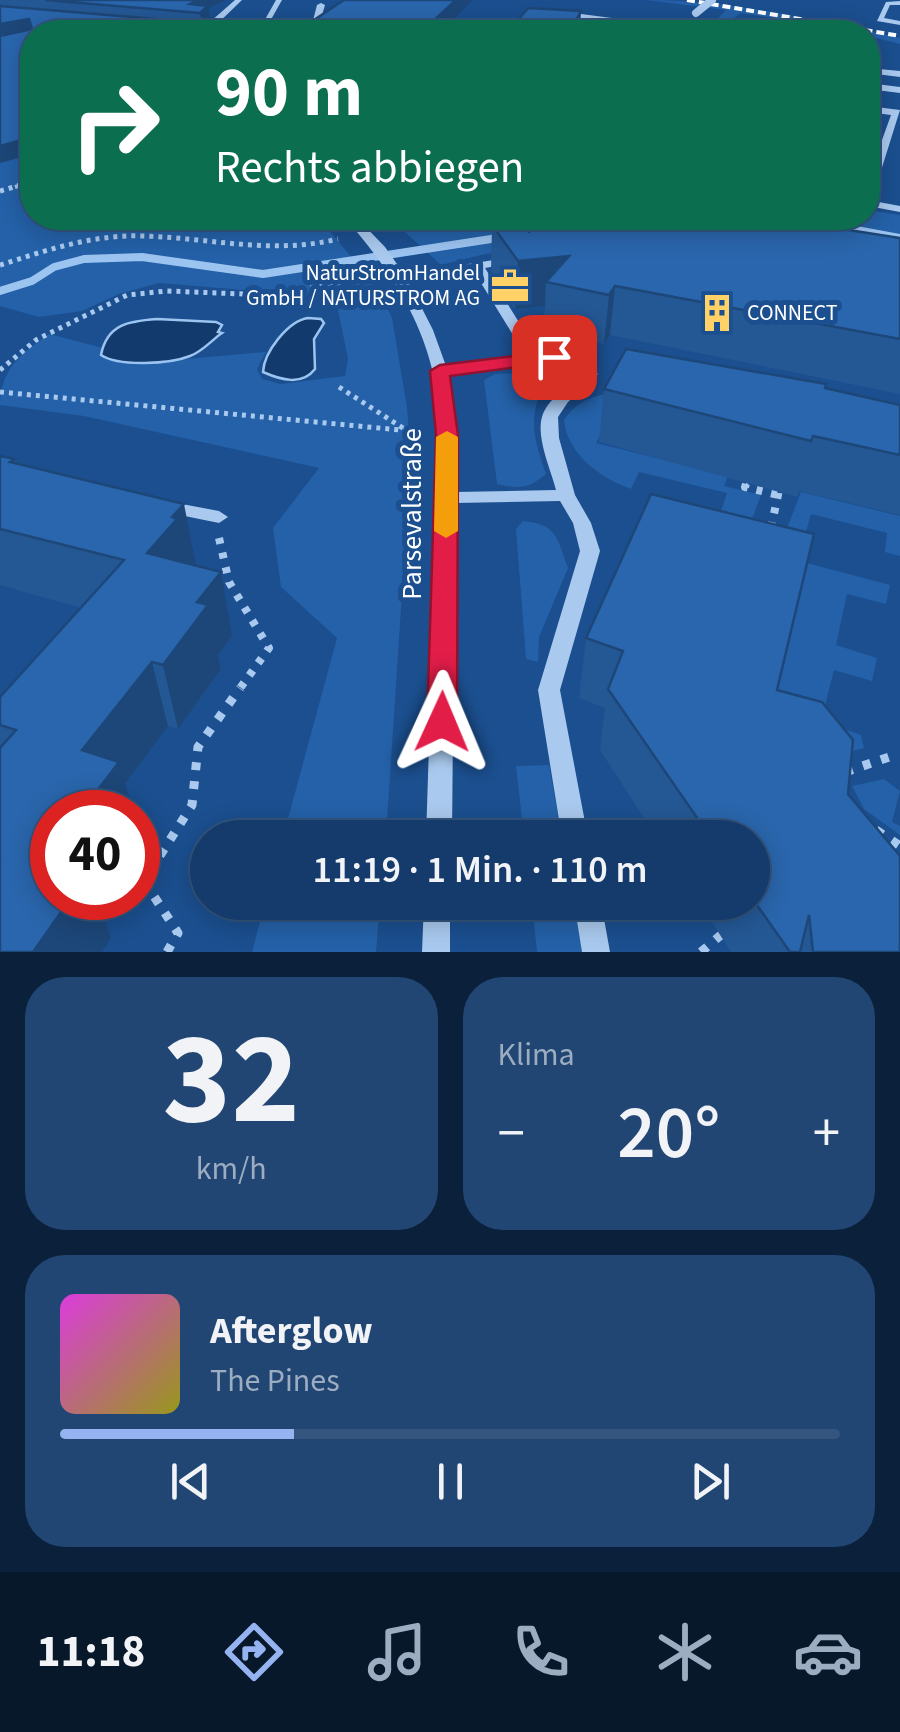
<!DOCTYPE html>
<html lang="de">
<head>
<meta charset="utf-8">
<style>
	body { margin:0; font-family:"Source Sans 3",sans-serif; background:#214673; color:#f1f3f6; height:100vh; display:flex; flex-direction:column; font-size:38px; white-space:nowrap }
	* { box-sizing:border-box; margin:0 }
	p { font-size:32px; color:#9dadc1 }
	.icon { flex:none; width:55px; height:55px; fill:none; stroke:currentColor; stroke-width:2; stroke-linecap:round; stroke-linejoin:round }
	.map { position:relative; height:952px; overflow:hidden }
	.panel { display:flex; flex-direction:column; gap:25px; padding:25px; background:#0b203b; flex:1 }
	.panel>* { flex:none }
	.banner { position:absolute; left:20px; top:20px; width:860px; height:210px; border-radius:40px; box-shadow:0 5px 25px #0003,0 0 0 2px #33557e; background:#0b6e4f; color:#fff; overflow:hidden }
	.speed { position:absolute; left:30px; top:790px; display:flex; gap:20px; font-size:50px; font-weight:700; text-align:center }
	.speed>* { display:grid; place-content:center; width:130px; height:130px; border-radius:50%; background:#143b6b; box-shadow:0 5px 25px #0003,0 0 0 2px #33557e; line-height:1 }
	.speed .limit { border:15px solid #d22; background:#fff; color:#111 }
	.pin { position:absolute; display:grid; place-items:center; width:85px; height:85px; color:#fff; margin:-42px; border-radius:20px; box-shadow:0 5px 15px #0006 }
	.me { position:absolute; width:110px; margin:-55px; rotate:1deg; stroke-linejoin:round; filter:drop-shadow(0 0 8px #0008) }
	.turn { display:flex; align-items:center; gap:35px; height:210px; padding:0 30px; font-size:45px }
	.turn .icon { width:130px; height:130px; stroke-width:2.5 }
	.turn b { display:block; font-size:70px; line-height:85px }
	.big { font-size:75px; font-weight:600; line-height:1.1 }
	.panel .card { flex:1; display:flex; flex-direction:column; justify-content:center; gap:15px; min-width:0; padding:0 35px; border-radius:40px; background:#214673 }
	.panel .dial { align-items:center; gap:0 }
	.dial b { font-size:130px; line-height:1 }
	.song { display:flex; align-items:center; gap:30px }
	.cover { width:120px; height:120px; border-radius:15px; background:linear-gradient(135deg,hsl(300 70% 55%),hsl(60 70% 35%)) }
	.played { height:10px; border-radius:5px; background:linear-gradient(90deg,#95b2f1 30%,#33557e 30%) }
	.keys { display:flex; justify-content:space-around; direction:ltr }
	.heat { display:flex; justify-content:space-between; align-items:center; font-size:55px; direction:ltr }
	.panel .tiles { flex:1; display:grid; gap:25px; grid-template-columns:1fr 1fr }
	.card:last-child { grid-column:span 2 }
	.trip { position:absolute; left:190px; top:820px; width:580px; height:100px; border-radius:50px; background:#143b6b; box-shadow:0 5px 25px #0003,0 0 0 2px #33557e; font-weight:600; line-height:100px; text-align:center }
	.dock { display:flex; height:160px; justify-content:space-around; align-items:center; background:#08182b; color:#9dadc1 }
	.dock .icon { width:70px; height:70px }
	.dock .active { color:#95b2f1 }
	.dock b { font-size:45px; color:#f1f3f6 }
	.map>svg:first-child { display:block }
</style>
</head>
<body>
<div class="map">
<svg width="900" height="952" viewBox="0 0 900 952">
	<rect width="100%" height="100%" fill="#1b4f8f"/>
	<!-- green -->
	<path fill="#2461a8" d="M 646,0 C 731,0 817,20 900,38 L 900,44 L 868,36 L 868,32 L 740,13 L 719,32 L 705,32 L 726,10 Z
		M 0,64 L 32,69 L 32,218 L 319,218 L 380,292 L 392,318 L 407,407 L 411,457 L 386,837 L 283,837 L 337,638 L 281,587 L 273,528 L 319,468 L 84,416 L 0,405 C 0,369 22,353 49,334 L 103,348 L 102,355 L 174,360 L 266,352 L 257,369 L 262,379 L 281,384 L 345,376 L 348,359 L 338,310 L 306,294 L 300,286 L 267,292 L 159,283 L 119,294 L 82,311 L 39,317 L 0,306 Z
		M 868,210 L 900,215 L 900,275 L 641,230 L 485,254 L 441,265 L 395,223 L 407,218 L 868,218 Z
		M 542,372 L 570,380 L 542,391 C 527,419 536,445 546,474 C 529,489 518,489 497,484 L 484,380 L 495,374 Z
		M 632,390 L 620,400 L 596,443 L 728,476 L 724,486 L 761,495 L 752,519 L 721,511 L 727,493 L 639,472 L 631,489 C 600,478 567,454 564,420 C 581,395 603,394 632,390 Z
		M 801,492 L 900,516 L 900,556 L 885,552 L 887,533 L 811,514 L 806,532 L 787,528 Z
		M 523,521 C 558,524 557,539 568,568 L 539,637 L 538,662 L 526,659 L 516,529 Z
		M 784,557 L 890,585 L 886,604 L 847,594 L 836,645 L 877,658 L 872,681 L 834,670 L 821,721 L 861,735 L 864,748 L 827,758 L 768,695 Z
		M 549,765 L 562,837 L 524,837 L 516,766 Z
		M 884,779 L 900,791 L 892,822 L 900,826 L 900,835 L 864,809 L 852,786 Z
		M 265,903 L 380,903 L 376,952 L 252,952 Z
		M 532,903 L 574,903 L 583,952 L 537,952 Z"/>
	<!-- water -->
	<path fill="#123a6d" stroke="#9cc4f0" stroke-width="2.5" d="M 308,318 L 321,319 L 324,323 L 314,339 L 315,369 C 302,386 281,380 263,372 C 264,352 288,321 308,318 Z
		M 157,319 L 216,322 L 222,325 L 218,332 L 222,333 C 213,339 202,352 190,356 C 170,364 119,367 101,355 C 107,324 129,321 157,319 Z"/>
	<g fill="none" stroke-linecap="round" stroke-linejoin="round">
		<!-- stream -->
		<path stroke="#9cc4f0" stroke-width="8" d="M 791,218 L 900,238
			M 0,291 L 32,281 L 54,267 L 84,259 L 142,257 L 263,274 L 491,239 L 574,218"/>
		<!-- path-far3 -->
		<path stroke="#a9c9ee" stroke-width="4" stroke-dasharray="2.5 4" stroke-linecap="butt" d="M 15,187 L 32,182"/>
		<!-- path-far2 -->
		<path stroke="#a9c9ee" stroke-width="5" stroke-dasharray="4 5" stroke-linecap="butt" d="M 0,191 L 24,184
			M 389,227 L 446,218
			M 0,265 C 47,250 94,234 144,236 C 211,238 272,255 338,239
			M 0,370 L 36,340 L 127,295 L 167,291 L 268,295 L 361,279
			M 339,387 L 406,430
			M 0,392 L 421,432"/>
		<!-- path-far1 -->
		<path stroke="#a9c9ee" stroke-width="8" stroke-dasharray="6 9" stroke-linecap="butt" d="M 746,484 L 745,487 L 778,495
			M 771,528 L 779,490
			M 219,538 L 229,582 L 269,648 L 238,691"/>
		<!-- path -->
		<path stroke="#a9c9ee" stroke-width="9" stroke-dasharray="8 11" stroke-linecap="butt" d="M 845,772 L 892,756
			M 876,830 L 900,846
			M 167,952 L 178,933 L 144,881 L 192,805 L 198,747 L 240,688
			M 701,952 L 721,935"/>
		<!-- minor -->
		<path fill="#a9c9ee" fill-rule="evenodd" d="M 235,0 L 242,0 L 211,30 L 213,32 L 167,30 L 171,28 L 202,29 Z
			M 276,0 L 282,0 L 264,32 L 258,32 Z
			M 900,1 L 900,5 L 890,5 L 884,18 L 900,21 L 900,25 L 877,21 L 886,2 Z
			M 321,3 L 325,5 L 317,32 L 310,32 L 317,5 Z
			M 558,11 L 681,27 L 685,29 L 681,31 L 555,15 Z
			M 868,68 L 900,71 L 900,77 L 868,73 Z
			M 868,83 L 900,87 L 900,93 L 868,89 Z
			M 868,106 L 900,110 L 874,193 L 868,196 L 868,179 L 891,115 L 868,112 Z
			M 868,200 L 900,206 L 900,212 L 868,206 Z
			M 345,218 L 357,218 L 385,247 L 404,274 L 519,256 L 519,262 L 485,268 L 539,354 L 559,354 L 598,374 L 568,402 L 558,417 L 559,438 L 575,495 L 591,523 L 600,551 L 560,690 L 588,838 L 562,838 L 538,690 L 580,551 L 573,523 L 560,501 L 455,503 L 452,838 L 426,838 L 439,435 C 437,414 437,393 433,373 C 419,312 385,264 345,218 ZM 473,270 L 526,356 L 446,366 L 433,330 L 408,281 ZM 552,362 L 580,375 C 567,386 547,400 542,417 C 536,438 551,470 556,490 L 455,492 L 455,435 L 448,374 Z
			M 166,501 L 219,511 L 228,517 L 219,523 L 160,511 L 157,507 L 160,503 Z
			M 424,902 L 450,902 L 450,952 L 422,952 Z
			M 574,902 L 601,902 L 610,952 L 582,952 Z"/>
		<!-- rail -->
		<path stroke="#fff" stroke-width="4" stroke-dasharray="8 4" stroke-linecap="butt" d="M 687,0 L 900,36"/>
		<!-- minor-bridge -->
		<path stroke="#a9c9ee" stroke-width="8" d="M 696,13 L 712,0"/>
	</g>
	<!-- wall -->
	<path fill="#245895" d="M 0,0 L 227,0 L 209,8 L 210,18 L 202,25 L 193,24 L 194,32 L 32,32 L 32,154 L 0,163 Z
		M 492,225 L 529,232 L 589,228 L 900,238 L 900,394 L 610,335 L 604,344 L 543,331 L 545,306 L 515,309 L 491,271 Z
		M 825,388 L 900,405 L 900,515 L 799,491 L 797,497 L 599,442 L 604,389 Z
		M 0,456 L 15,459 L 16,464 L 196,566 L 232,636 L 218,655 L 221,669 L 178,729 L 168,726 L 125,784 L 134,812 L 52,812 L 52,898 L 96,898 L 111,938 L 0,952 L 0,697 L 81,608 L 0,585 Z
		M 586,638 L 777,690 L 848,794 L 900,952 L 731,952 L 699,902 L 752,902 L 752,838 L 657,838 L 600,750 L 605,708 L 579,698 Z"/>
	<!-- shaded-wall -->
	<path fill="#1d4779" d="M 199,0 L 227,0 L 209,8 L 210,18 L 202,25 L 200,13 L 190,4 Z
		M 456,0 L 473,0 L 440,32 L 421,32 Z
		M 581,11 L 580,29 L 578,32 L 570,32 Z
		M 29,19 L 31,31 L 0,37 L 0,24 Z
		M 192,22 L 194,32 L 177,32 Z
		M 32,137 L 32,154 L 0,163 L 0,146 Z
		M 569,256 L 546,282 L 545,306 L 515,309 L 518,261 Z
		M 615,286 L 610,335 L 604,344 L 609,295 Z
		M 184,504 L 196,566 L 147,553 L 172,517 Z
		M 221,572 L 232,636 L 218,655 L 221,669 L 178,729 L 163,665 L 197,602 Z
		M 152,662 L 168,726 L 125,784 L 134,812 L 81,812 L 82,750 Z
		M 61,898 L 96,898 L 111,938 L 102,952 L 33,952 Z"/>
	<!-- building -->
	<path fill="#2a66ad" stroke="#1d4779" stroke-width="2.5" d="M 45,0 L 199,0 L 190,4 L 208,6 L 200,13 Z
		M 344,0 L 456,0 L 421,32 L 296,32 Z
		M 0,6 L 192,22 L 177,32 L 32,32 L 32,137 L 0,146 L 0,36 L 32,29 L 29,19 L 0,24 Z
		M 528,8 L 581,11 L 570,32 L 508,32 Z
		M 598,218 L 772,218 L 900,238 L 900,339 L 615,286 L 609,295 L 546,282 L 569,256 L 518,261 L 492,225 L 516,221 L 529,232 L 544,220 L 589,228 Z
		M 626,349 L 826,384 L 825,388 L 900,405 L 900,455 L 813,436 L 811,441 L 604,389 Z
		M 0,456 L 15,459 L 10,462 L 184,504 L 172,517 L 177,519 L 147,553 L 221,572 L 197,602 L 208,605 L 163,665 L 152,662 L 82,750 L 119,762 L 81,812 L 52,812 L 52,851 L 46,860 L 52,862 L 52,898 L 71,898 L 33,952 L 0,952 L 0,748 L 16,730 L 0,725 L 0,697 L 124,560 L 0,529 Z
		M 651,494 L 814,534 L 777,690 L 822,702 L 853,740 L 848,794 L 900,856 L 900,952 L 813,952 L 809,915 L 800,952 L 790,952 L 752,898 L 752,838 L 711,838 L 608,689 L 623,651 L 586,638 Z"/>
	<!-- route -->
	<path fill="#e11d48" stroke="#92132f" stroke-width="2.5" d="M 554,351 L 561,353 L 561,361 L 450,376 L 458,435 L 457,722 L 453,730 L 442,734 L 432,730 L 427,722 L 436,435 L 430,371 L 440,365 Z"/>
	<!-- slow -->
	<path fill="#f59e0b" d="M 447,431 L 458,437 L 458,531 L 446,538 L 434,531 L 436,437 Z"/>
	<!-- icons -->
	<defs>
		<g id="office-bare" transform="scale(3)"><path d="M-6-3h4V-5.5h4V-3h4V5H-6ZM-1-4.5V-3h2v-1.5ZM-6 0V1H6V0Z" fill="#ffd166" stroke="#1b4f8f" stroke-width="2.5" paint-order="stroke"/></g>
		<g id="building-bare" transform="scale(3)"><path d="M-4-6H4V6H1V3H-1V6H-4ZM-2.5-4.3h1.7v1.8h-1.7ZM.8-4.3h1.7v1.8H.8ZM-2.5-1h1.7V.8h-1.7ZM.8-1h1.7V.8H.8Z" fill="#ffd166" stroke="#1b4f8f" stroke-width="2.5" paint-order="stroke"/></g>
	</defs>
	<g fill-rule="evenodd">
		<use href="#office-bare" x="510" y="286"/>
		<use href="#building-bare" x="717" y="313"/>
	</g>
	<g text-anchor="middle" dominant-baseline="central" stroke-width="10" stroke-linejoin="round" paint-order="stroke">
		<!-- far-poi labels -->
		<g font-size="22" fill="#fff" stroke="#1b4f8f" text-anchor="end">
			<text x="480" y="273">NaturStromHandel<tspan x="480" dy="25">GmbH / NATURSTROM AG</tspan></text>
			<text x="747" y="313" text-anchor="start">CONNECT</text>
		</g>
		<!-- street labels -->
		<g font-size="28" fill="#fff" stroke="#1b4f8f">
			<text transform="translate(412 514) rotate(-90)">Parsevalstraße</text>
		</g>
	</g>
</svg>
<div class="speed"><div class="limit">40</div></div>
<div class="pin" style="left:554px;top:357px;background:#d93025"><svg class="icon" aria-label="arrive" viewBox="0 0 24 24"><path d="M6 21V4h12l-3 4 3 4H6"/></svg></div>
<svg class="me" style="left:442px;top:722px" viewBox="-20 -20 40 40"><path d="M0-17L14 15 0 8-14 15z" fill="#e11d48" stroke="#fff" stroke-width="4"/></svg>
<div class="trip">11:19 · 1 Min. · 110 m</div>
<div class="banner">
<div class="turn"><svg class="icon" aria-label="right" viewBox="0 0 24 24"><path d="M7 20v-9h11M14 6l5 5-5 5"/></svg><div><b>90 m</b>Rechts abbiegen</div></div>
</div>
</div>
<section class="panel">
<div class="tiles">
<div class="card dial"><b>32</b><p>km/h</p></div>
<div class="card"><p>Klima</p>
<div class="heat"><a>−</a><b class="big">20°</b><a>+</a></div>
</div>
<div class="card">
<div class="song"><i class="cover"></i><div><b>Afterglow</b><p>The Pines</p></div></div>
<div class="played"></div>
<div class="keys"><svg class="icon" aria-label="previous" viewBox="0 0 24 24"><path d="M18 5L8 12l10 7zM5 5v14"/></svg><svg class="icon" aria-label="pause" viewBox="0 0 24 24"><path d="M8 5v14M16 5v14"/></svg><svg class="icon" aria-label="next" viewBox="0 0 24 24"><path d="M6 5l10 7-10 7zM19 5v14"/></svg></div>
</div>
</div>
</section>
<nav class="dock">
<b>11:18</b>
<svg class="icon active" aria-label="directions" viewBox="0 0 24 24"><path d="M12 3l9 9-9 9-9-9zM9 14v-3h6M13 9l2 2-2 2"/></svg>
<svg class="icon" aria-label="music" viewBox="0 0 24 24"><path d="M9 18V5l10-2v13"/><circle cx="6" cy="18" r="3"/><circle cx="16" cy="16" r="3"/></svg>
<svg class="icon" aria-label="phone" viewBox="0 0 24 24"><path d="M5 4h4l2 5-3 2q2 4 5 5l2-3 5 2v4C11 20 4 13 5 4z"/></svg>
<svg class="icon" aria-label="climate" viewBox="0 0 24 24"><path d="M12 3v18M4 7l16 10M4 17L20 7"/></svg>
<svg class="icon" aria-label="car" viewBox="0 0 24 24"><path d="M5 17H2v-5l4-1 3-4h7l3 4 3 1v5h-3M9 17h6M6 11h13"/><circle cx="7" cy="17" r="2"/><circle cx="17" cy="17" r="2"/></svg>
</nav>
</body>
</html>
